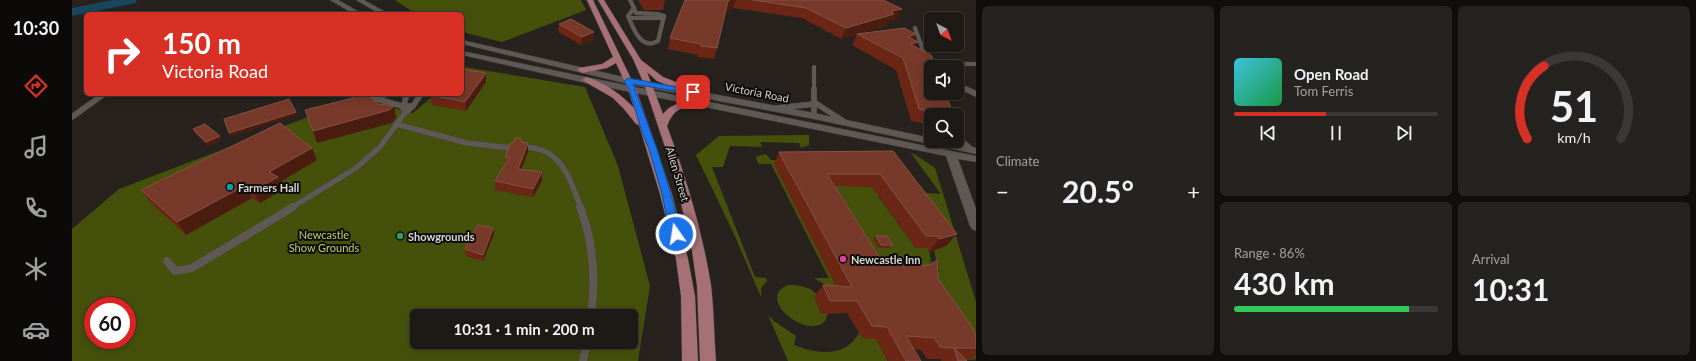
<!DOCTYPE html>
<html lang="en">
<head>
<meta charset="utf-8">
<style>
	body { margin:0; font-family:Lato,sans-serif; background:#25231f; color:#f1f3f6; height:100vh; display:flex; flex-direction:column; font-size:15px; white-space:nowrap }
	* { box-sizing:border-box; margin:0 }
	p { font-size:13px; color:#a0a1a1 }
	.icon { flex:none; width:22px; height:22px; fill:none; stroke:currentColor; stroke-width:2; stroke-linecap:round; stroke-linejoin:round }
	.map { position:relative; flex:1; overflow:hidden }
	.sheet { display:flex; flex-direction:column; gap:6px; padding:6px; background:#100e0c; width:720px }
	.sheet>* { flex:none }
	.hud { position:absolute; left:12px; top:12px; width:380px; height:84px; border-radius:6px; box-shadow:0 2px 10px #0003,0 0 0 1px #3b3835; background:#d93025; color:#fff; overflow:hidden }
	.needle { width:26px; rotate:139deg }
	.buttons { position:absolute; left:852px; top:12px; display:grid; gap:8px }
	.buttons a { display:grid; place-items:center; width:40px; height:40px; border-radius:6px; background:#1d1a16; box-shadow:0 2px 10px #0003,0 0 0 1px #3b3835; font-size:20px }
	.speed { position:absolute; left:12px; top:297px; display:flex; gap:8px; font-size:20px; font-weight:700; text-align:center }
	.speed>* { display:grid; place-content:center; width:52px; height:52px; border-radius:50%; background:#1d1a16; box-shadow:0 2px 10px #0003,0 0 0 1px #3b3835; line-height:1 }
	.speed .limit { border:6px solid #d22; background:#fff; color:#111 }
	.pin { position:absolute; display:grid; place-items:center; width:34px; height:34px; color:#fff; margin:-17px; border-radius:8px; box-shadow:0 2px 6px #0006 }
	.me { position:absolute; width:44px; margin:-22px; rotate:347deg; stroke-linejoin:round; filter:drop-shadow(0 0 3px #0008) }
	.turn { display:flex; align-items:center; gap:14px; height:84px; padding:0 12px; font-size:18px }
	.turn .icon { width:52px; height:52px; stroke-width:2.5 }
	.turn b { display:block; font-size:28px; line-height:34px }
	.big { font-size:30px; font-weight:700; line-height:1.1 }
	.sheet .widget { flex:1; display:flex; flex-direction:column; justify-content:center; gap:6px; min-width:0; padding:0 14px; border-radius:6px; background:#25231f }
	.sheet .dial { align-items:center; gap:0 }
	.dial svg { height:104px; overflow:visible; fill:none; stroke:#3b3835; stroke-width:7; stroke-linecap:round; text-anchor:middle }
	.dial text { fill:#f1f3f6; stroke:none }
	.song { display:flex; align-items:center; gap:12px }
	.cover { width:48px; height:48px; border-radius:6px; background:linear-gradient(135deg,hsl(190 70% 55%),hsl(140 70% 35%)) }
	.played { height:4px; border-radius:2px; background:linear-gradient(90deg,#d93025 45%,#3b3835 45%) }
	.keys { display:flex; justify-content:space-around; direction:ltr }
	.heat { display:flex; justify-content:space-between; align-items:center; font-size:22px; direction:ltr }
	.charge { height:6px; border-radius:3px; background:linear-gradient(90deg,#34c759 86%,#3b3835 0) }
	.sheet .tiles { flex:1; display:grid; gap:6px; grid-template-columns:repeat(3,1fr) }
	.widget:first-child { grid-row:span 2 }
	.trip { position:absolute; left:338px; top:309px; width:228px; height:40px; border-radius:6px; background:#1d1a16; box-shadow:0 2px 10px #0003,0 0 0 1px #3b3835; font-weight:700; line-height:40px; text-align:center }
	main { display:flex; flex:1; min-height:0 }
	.dock { display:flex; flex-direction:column; width:72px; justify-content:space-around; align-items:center; background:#0c0a09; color:#a0a1a1 }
	.dock .icon { width:28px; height:28px }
	.dock .selected { color:#d93025 }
	.dock b { font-size:18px; color:#f1f3f6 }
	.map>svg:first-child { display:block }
</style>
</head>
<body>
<main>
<nav class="dock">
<b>10:30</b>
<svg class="icon selected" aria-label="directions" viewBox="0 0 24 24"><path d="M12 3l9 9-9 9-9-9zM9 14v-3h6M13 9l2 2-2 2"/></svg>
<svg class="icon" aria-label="music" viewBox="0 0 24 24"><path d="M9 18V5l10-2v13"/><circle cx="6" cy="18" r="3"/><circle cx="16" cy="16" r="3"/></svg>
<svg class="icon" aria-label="phone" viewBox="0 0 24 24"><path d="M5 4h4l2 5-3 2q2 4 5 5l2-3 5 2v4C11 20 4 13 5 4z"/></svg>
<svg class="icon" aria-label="climate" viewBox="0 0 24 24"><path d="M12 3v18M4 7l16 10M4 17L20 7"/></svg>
<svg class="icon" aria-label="car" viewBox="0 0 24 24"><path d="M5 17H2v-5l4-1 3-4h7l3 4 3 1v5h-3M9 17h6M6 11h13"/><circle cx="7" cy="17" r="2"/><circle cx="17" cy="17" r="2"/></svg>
</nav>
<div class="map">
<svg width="904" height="361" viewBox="0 0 904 361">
	<rect width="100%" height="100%" fill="#27221e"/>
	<!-- green -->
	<path fill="#45510b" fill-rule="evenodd" d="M 323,0 L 509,0 L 514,10 L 430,42 L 390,32 L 390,14 L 344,14 Z
		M 392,67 L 513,87 L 546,166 L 578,286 L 566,361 L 0,361 L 0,229 L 47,189 L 265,106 L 289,99 L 341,113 L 363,94 L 390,94 L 390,69 ZM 21,306 L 55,306 L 55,340 L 21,340 ZM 345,316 L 559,316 L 559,342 L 345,342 Z
		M 737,135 L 737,145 L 729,148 L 727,143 L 688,142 L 690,147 L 658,146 L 651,167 L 640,167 L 683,277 L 694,278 L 695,281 L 689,288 L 689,297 L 662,234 L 624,155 L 647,136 Z
		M 839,153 L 842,154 L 863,168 L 873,200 L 904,302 L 904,359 L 899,360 L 854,281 L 867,272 L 862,250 L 873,246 L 813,164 L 702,164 L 771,299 L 755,286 L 742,278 L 757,278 L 699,164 L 687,164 L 684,159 L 685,156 L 694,154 L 699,160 L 815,161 L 838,192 L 869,194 Z
		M 748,179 L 814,187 L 806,196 L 844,248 L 856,248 L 861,268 L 801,275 Z
		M 717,285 C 740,285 748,294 756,313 C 755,316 754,320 752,322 C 733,340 682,296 717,285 Z
		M 696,315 L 702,321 L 724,336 L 722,345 C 745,354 773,358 787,333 L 804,339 L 816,361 L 716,361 Z"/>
	<!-- water -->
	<path fill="#194760" stroke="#537282" d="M 818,257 L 845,258 L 852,268 L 824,267 Z"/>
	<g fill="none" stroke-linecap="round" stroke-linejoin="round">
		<!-- river -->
		<path fill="#194760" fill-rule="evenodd" d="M 41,0 L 65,0 L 63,3 L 59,4 L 0,16 L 0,8 Z"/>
		<!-- service-far2 casing -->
		<g stroke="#403c39" stroke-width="4.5">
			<path id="service-far2" d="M 558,0 L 562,8
				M 562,8 L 564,13 L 585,14 L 592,16 L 586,41 C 569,51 561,28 556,16 Z
				M 557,18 L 592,18
				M 843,28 L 859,72
				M 742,67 L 742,90
				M 872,67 L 872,64 L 904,64
				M 885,85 L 896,90"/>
		</g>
		<!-- service-far1 casing -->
		<g stroke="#403c39" stroke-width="6">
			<path id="service-far1" d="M 742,89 L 742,116
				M 894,89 L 904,94
				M 287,94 L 330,106 L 341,106
				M 300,97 L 316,94
				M 742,102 L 771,121
				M 331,108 L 335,94
				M 705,108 L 742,104
				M 0,117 L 32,94
				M 324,124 L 395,143 L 439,148
				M 885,137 L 900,150
				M 452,147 C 490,148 497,177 509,208
				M 219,208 L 284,168 L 308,147 L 332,114 L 341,106 L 349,94"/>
		</g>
		<!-- service casing -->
		<g stroke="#403c39" stroke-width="8">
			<path id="service" d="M 508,207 C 522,243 524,278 519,316
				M 95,261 L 103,271 L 120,268 L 221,207
				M 511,361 L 515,342"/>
		</g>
		<!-- minor casing -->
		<g stroke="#403c39" stroke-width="1">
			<path id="minor" d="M 258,0 L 266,0 L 291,14 L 282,14 Z
				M 284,0 L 292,0 L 317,14 L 308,14 Z
				M 390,40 L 556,78 L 742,113 L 859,138 L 859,141 L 873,141 L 904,148 L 904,154 L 742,119 L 556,84 L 390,44 Z
				M 390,51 L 514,77 L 904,156 L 904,162 L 886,159 L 904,209 L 904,231 L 900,229 L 898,226 L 874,156 L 514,83 L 390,55 Z"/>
		</g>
		<!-- primary casing -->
		<g stroke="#403c39" stroke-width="1">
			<path id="primary" d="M 515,0 L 521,0 L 564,89 L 600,194 L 616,259 L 623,296 L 626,361 L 610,361 L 609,296 L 604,259 L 588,194 L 567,125 L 564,124 L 552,109 L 541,98 L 510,80 L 514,77 C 532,82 550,95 562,108 L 556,89 L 544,63 L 535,68 L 510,73 L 506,70 L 507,68 L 530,64 L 541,57 Z
				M 526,0 L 532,0 L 569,60 L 591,77 L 624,90 L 625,92 L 621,95 L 618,94 L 585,81 L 575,72 L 591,114 C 599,104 610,102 622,99 L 627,102 L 625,104 C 608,108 602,109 595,126 C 614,177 630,230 639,285 C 642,310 642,336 644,361 L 628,361 L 625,286 L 620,251 L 603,177 L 572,84 L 561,59 Z"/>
		</g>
		<!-- service-far2 -->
		<use href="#service-far2" stroke="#5f5955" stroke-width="4"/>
		<!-- service-far1 -->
		<use href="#service-far1" stroke="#5f5955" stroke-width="5.5"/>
		<!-- service -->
		<use href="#service" stroke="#5f5955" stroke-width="8"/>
		<!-- minor -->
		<use href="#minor" fill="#5f5955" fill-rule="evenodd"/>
		<!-- primary -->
		<use href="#primary" fill="#a57177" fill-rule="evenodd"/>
	</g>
	<!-- wall -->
	<path fill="#6b2615" d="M 566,0 L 593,0 L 591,10 L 572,10 Z
		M 613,0 L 811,0 L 825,19 L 818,20 L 816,25 L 769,39 L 730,18 L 661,8 L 654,11 L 642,59 L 626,57 L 626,55 L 596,49 L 598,38 Z
		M 487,24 L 522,32 L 522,40 L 509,45 L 486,32 Z
		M 785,34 L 841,39 L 846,42 L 844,46 L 880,110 L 876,115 L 859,115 L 859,125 L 839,121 L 824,70 L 780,45 Z
		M 414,73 L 414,82 L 394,111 L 360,105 L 358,95 Z
		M 121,129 L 150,139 L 136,146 L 123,133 Z
		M 442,142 L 450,142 L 456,152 L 449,169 L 470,181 L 461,197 L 423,190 L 423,181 L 433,164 L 433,158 Z
		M 240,148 L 245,160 L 208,182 L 212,189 L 188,203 L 180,198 L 114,235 L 78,202 L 69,190 Z
		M 821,151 L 874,246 L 857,252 L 856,248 L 844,248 L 800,187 L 763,186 L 811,263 L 837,266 L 866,279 L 904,336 L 904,355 L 899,360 L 894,360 L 895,361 L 869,361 L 869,359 L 855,359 L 849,350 L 842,349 L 849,361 L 816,361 L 804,339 L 790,338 L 775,313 L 749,314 L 742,297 L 751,285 L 764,286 L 702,164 L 707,152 Z
		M 422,234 L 411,261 L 394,256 L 393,249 Z
		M 804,236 L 821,245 L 818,248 L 807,248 L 801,240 Z"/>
	<!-- shaded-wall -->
	<path fill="#4b1d10" d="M 658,0 L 664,0 L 661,8 L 653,11 L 656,1 Z
		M 830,9 L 825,19 L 818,20 L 816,25 L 769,39 L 774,28 L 819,11 Z
		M 522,32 L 522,40 L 509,45 L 510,37 Z
		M 844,34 L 839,44 L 846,42 L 840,53 L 836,37 Z
		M 414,73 L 414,82 L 394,111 L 393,102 Z
		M 322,106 L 324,118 L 320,123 L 245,143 L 241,131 Z
		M 224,112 L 225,115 L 158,137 L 157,133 Z
		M 148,136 L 150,139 L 136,146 L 134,142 Z
		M 456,143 L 456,152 L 446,178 L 446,169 Z
		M 240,148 L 245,160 L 208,182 L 212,189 L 188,203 L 181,191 L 197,172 Z
		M 470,172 L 470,181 L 461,197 L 461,189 Z
		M 174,185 L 180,198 L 114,235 L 105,222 Z
		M 421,228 L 422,234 L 411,261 L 411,255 Z
		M 885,234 L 874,246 L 857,252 L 867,239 Z"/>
	<!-- building -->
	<path fill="#77392a" stroke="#865244" d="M 613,0 L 658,0 L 656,1 L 645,48 L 629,46 L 629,44 L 598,38 Z
		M 681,0 L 811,0 L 830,9 L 819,11 L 822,14 L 774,28 L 734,8 Z
		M 499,19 L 522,32 L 510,37 L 487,24 Z
		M 832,28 L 844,34 L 836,37 L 846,42 L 838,44 L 859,55 L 864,67 L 859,67 L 859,93 L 873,93 L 880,110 L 869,110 L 869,114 L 847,109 L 831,58 L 785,34 Z
		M 390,69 L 414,73 L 393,102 L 358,95 L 359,94 L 390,94 Z
		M 280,94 L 296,94 L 306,104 L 322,106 L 317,110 L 241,131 L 233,110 L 281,98 Z
		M 217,99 L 224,112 L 157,133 L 152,119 Z
		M 208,123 L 240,148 L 197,172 L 206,177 L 181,191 L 174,185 L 105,222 L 69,190 Z
		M 133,124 L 148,136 L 134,142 L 121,129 Z
		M 443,138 L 448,138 L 450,142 L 456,143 L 446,169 L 470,172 L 461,189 L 423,181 L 437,158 L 433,158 L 438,144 L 442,142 Z
		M 821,151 L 885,234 L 867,239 L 866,236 L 854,236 L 808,174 L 755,174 L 811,263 L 835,263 L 837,266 L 858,265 L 865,260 L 866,279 L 900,327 L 902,332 L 904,336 L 904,348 L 882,348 L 895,361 L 886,361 L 882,348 L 868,347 L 862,338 L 834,336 L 849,361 L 834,361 L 815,327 L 800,326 L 785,301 L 758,301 L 751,285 L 780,287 L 707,152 Z
		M 406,225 L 421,228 L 411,255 L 393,249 Z
		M 804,236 L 815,236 L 821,245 L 809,245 Z"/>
	<!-- route -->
	<path fill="#1a73e8" stroke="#114b97" d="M 556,78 L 621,90 L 625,92 L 621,94 L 561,84 L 585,149 L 599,194 L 609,234 L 607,237 L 600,237 L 598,234 L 590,194 L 577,149 L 570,132 L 557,89 L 552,81 Z"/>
	<!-- markers -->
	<circle fill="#0f9aa8" stroke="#0e0c0a" stroke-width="1.5" cx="158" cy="187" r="4"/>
	<circle fill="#2e9e5b" stroke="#0e0c0a" stroke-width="1.5" cx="328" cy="236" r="4"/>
	<circle fill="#d1479c" stroke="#0e0c0a" stroke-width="1.5" cx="771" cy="259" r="4"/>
	<g text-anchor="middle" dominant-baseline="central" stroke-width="4" stroke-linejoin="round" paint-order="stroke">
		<!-- street labels -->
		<g font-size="11" fill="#d9d6d3" stroke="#0e0c0a">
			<text transform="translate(685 92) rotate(11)">Victoria Road</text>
			<text transform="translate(606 174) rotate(73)">Allen Street</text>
		</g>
		<!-- poi labels -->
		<g font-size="11" font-weight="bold" fill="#d9d6d3" stroke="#0e0c0a" text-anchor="start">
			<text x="166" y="187">Farmers Hall</text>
			<text x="336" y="236">Showgrounds</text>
			<text x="779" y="259">Newcastle Inn</text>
		</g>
		<!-- park labels -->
		<g font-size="11" fill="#bad365" stroke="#0e0c0a">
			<text x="252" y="234">Newcastle<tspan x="252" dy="13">Show Grounds</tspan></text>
		</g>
	</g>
</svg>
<div class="buttons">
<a><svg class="needle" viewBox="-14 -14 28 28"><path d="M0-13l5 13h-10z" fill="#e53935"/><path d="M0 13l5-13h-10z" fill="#a0a1a1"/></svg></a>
<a><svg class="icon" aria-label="sound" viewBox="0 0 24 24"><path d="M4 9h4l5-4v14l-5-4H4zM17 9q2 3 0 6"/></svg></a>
<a><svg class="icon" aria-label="search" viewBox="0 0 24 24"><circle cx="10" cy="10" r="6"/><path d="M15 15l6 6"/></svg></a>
</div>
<div class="speed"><div class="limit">60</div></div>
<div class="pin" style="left:621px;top:92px;background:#d93025"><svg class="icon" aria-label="arrive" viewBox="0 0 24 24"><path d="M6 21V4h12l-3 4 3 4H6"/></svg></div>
<svg class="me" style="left:604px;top:234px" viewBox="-20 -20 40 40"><circle r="17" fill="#1a73e8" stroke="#fff" stroke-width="3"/><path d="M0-11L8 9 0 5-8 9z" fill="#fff"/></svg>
<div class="trip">10:31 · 1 min · 200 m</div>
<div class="hud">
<div class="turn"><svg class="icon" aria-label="right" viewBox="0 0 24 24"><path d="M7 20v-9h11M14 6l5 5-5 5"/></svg><div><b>150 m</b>Victoria Road</div></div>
</div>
</div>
<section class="sheet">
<div class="tiles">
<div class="widget"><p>Climate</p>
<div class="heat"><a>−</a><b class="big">20.5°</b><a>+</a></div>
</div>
<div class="widget">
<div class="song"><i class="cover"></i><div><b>Open Road</b><p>Tom Ferris</p></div></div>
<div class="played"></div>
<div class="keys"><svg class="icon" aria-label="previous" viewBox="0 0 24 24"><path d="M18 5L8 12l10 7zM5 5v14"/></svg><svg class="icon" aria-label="pause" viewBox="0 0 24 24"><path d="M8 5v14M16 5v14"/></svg><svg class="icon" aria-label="next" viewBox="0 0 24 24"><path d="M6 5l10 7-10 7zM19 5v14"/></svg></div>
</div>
<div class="widget dial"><svg viewBox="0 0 100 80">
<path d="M14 69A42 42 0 1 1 86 69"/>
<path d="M14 69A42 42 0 0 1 27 13" stroke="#d93025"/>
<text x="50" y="56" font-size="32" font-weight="700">51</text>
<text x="50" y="72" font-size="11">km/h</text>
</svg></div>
<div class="widget"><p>Range · 86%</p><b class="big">430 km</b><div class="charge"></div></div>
<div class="widget"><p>Arrival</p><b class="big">10:31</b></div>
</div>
</section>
</main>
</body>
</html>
